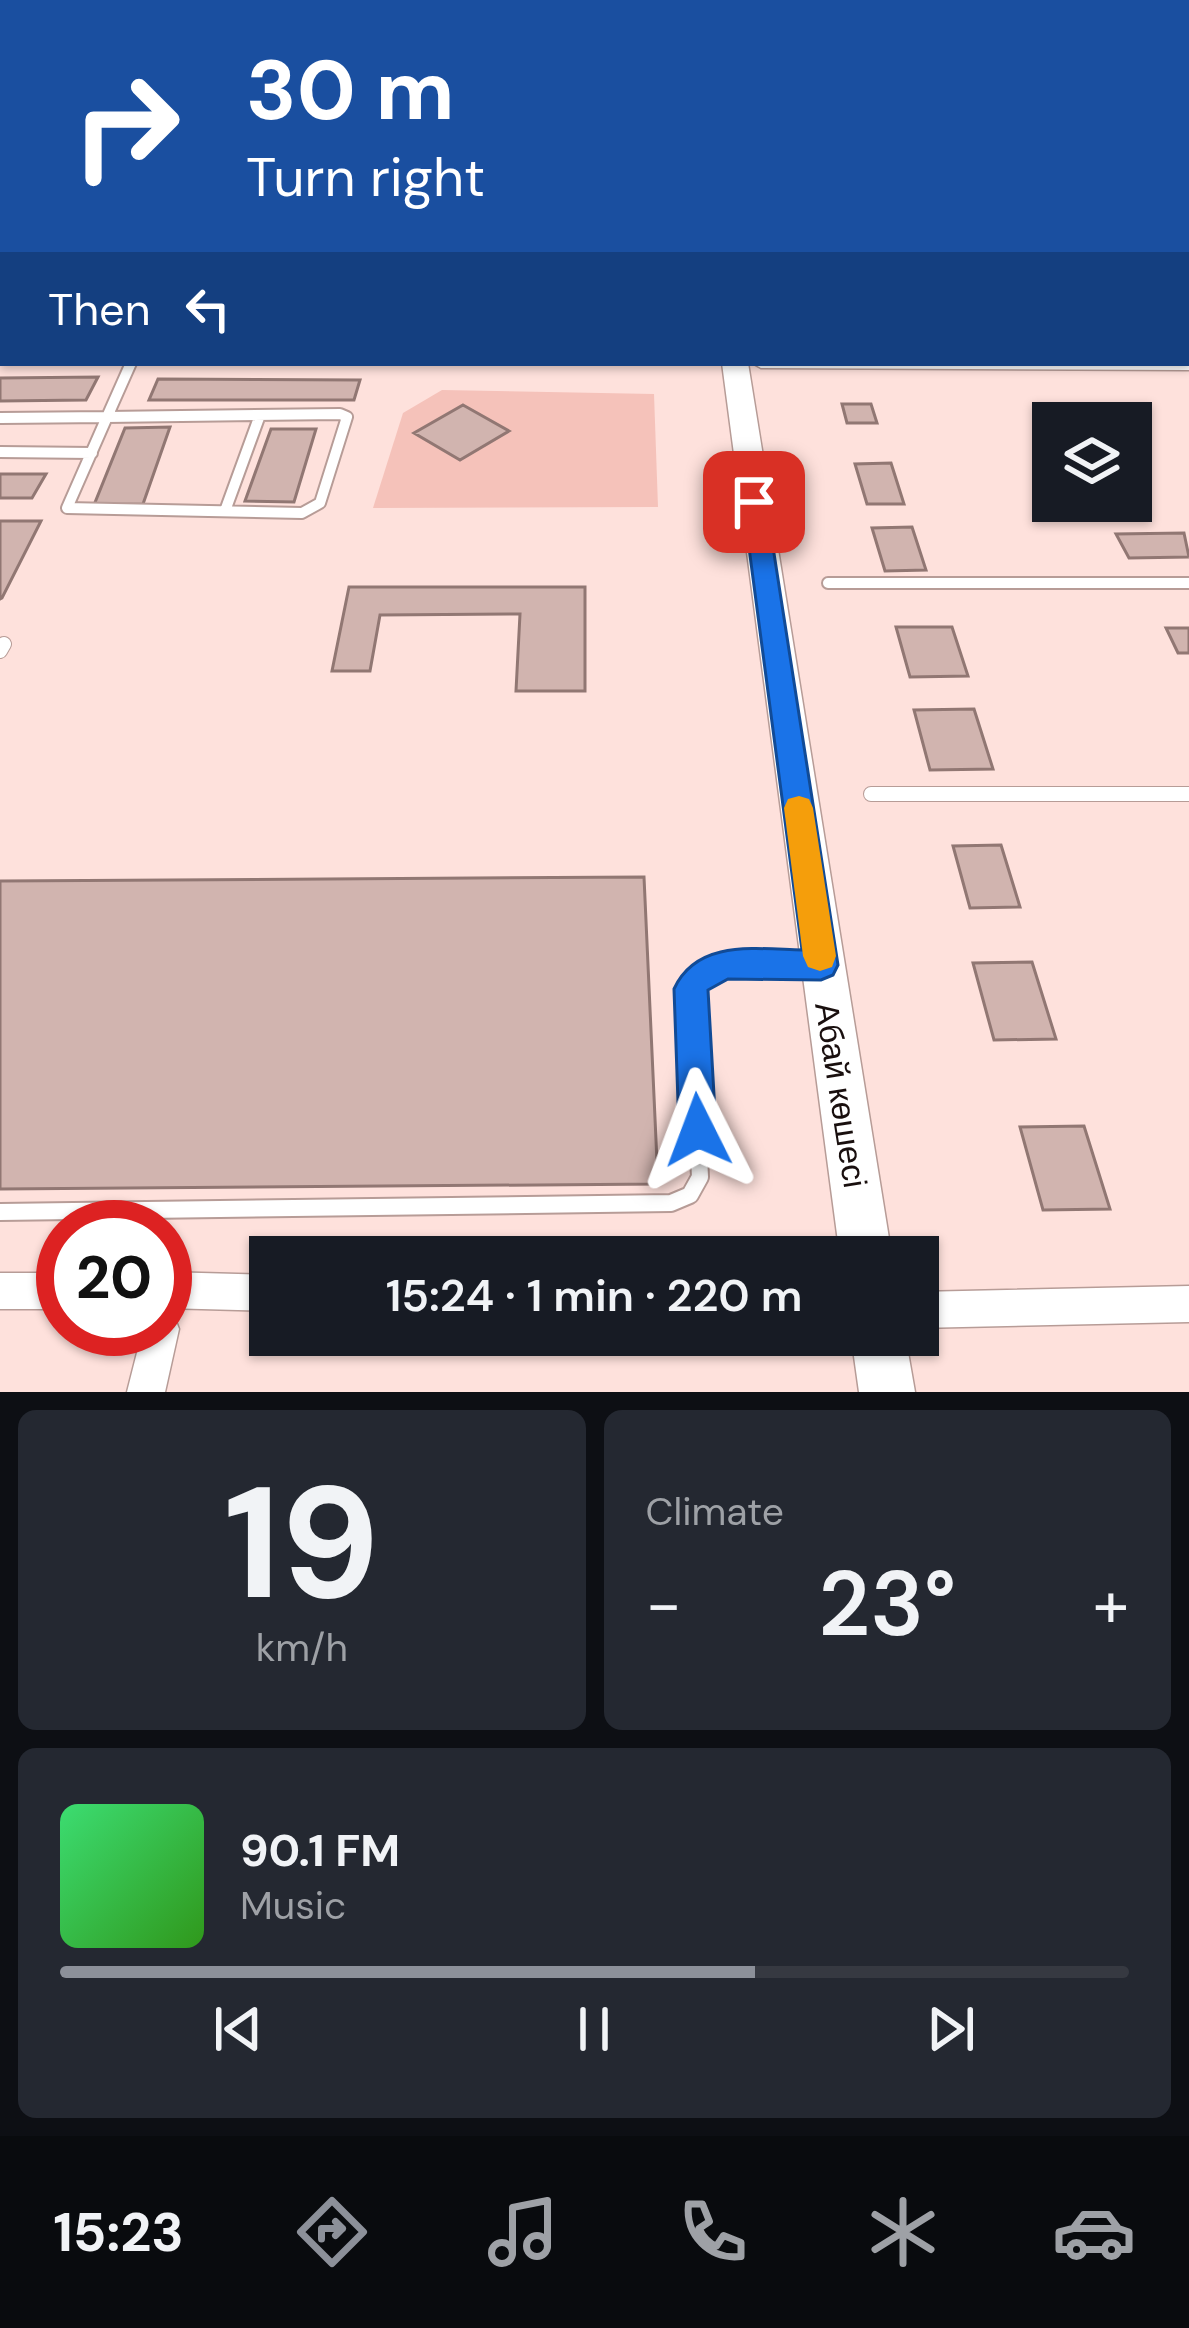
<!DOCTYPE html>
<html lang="en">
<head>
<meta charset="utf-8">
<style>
	body { margin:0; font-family:"DM Sans",sans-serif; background:#242831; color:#f1f3f6; height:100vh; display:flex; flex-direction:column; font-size:45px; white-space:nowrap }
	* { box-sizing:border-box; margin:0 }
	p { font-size:39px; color:#9ea1a6 }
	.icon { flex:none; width:66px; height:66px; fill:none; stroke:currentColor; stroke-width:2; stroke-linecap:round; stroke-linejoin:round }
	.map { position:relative; height:1392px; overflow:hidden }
	.details { display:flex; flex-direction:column; gap:18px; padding:18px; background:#0d0f14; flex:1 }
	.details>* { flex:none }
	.banner { position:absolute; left:0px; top:0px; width:1191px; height:366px; box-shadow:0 3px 9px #0004; background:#1a4fa0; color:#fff; overflow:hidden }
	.controls { position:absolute; left:1032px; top:402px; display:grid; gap:24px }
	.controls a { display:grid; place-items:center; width:120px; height:120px; border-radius:0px; background:#171b24; box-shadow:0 3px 9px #0004; font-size:60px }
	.speed { position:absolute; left:36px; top:1200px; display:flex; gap:24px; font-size:60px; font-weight:700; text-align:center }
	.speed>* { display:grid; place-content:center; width:156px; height:156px; border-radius:50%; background:#171b24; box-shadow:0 3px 9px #0004; line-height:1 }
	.speed .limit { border:18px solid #d22; background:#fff; color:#111 }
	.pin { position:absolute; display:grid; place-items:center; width:102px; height:102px; color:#fff; margin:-51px; border-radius:24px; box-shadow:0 6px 18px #0006 }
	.me { position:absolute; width:132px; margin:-66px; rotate:357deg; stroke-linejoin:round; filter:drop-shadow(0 0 9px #0008) }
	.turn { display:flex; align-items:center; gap:42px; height:252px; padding:0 48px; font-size:54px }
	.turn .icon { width:156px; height:156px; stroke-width:2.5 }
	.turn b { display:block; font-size:84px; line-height:102px }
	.then { display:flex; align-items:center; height:114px; padding:0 48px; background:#0003; gap:24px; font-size:45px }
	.big { font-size:90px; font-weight:600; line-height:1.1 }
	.details .widget { flex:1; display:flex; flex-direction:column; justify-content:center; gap:18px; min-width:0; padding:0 42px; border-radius:18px; background:#242831 }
	.details .dial { align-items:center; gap:0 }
	.dial b { font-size:156px; line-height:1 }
	.song { display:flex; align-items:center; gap:36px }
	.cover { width:144px; height:144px; border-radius:18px; background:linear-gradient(135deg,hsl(140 70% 55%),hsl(110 70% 35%)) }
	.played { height:12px; border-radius:6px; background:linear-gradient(90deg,#8c9099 65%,#363941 65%) }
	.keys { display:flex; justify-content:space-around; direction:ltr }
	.heat { display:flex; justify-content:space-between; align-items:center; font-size:66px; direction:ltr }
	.details .tiles { flex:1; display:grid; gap:18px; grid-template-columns:1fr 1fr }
	.widget:last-child { grid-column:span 2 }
	.trip { position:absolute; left:249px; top:1236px; width:690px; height:120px; border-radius:0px; background:#171b24; box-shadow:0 3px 9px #0004; font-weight:600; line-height:120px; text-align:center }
	.tab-bar { display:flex; height:192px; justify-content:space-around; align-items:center; background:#090b0e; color:#9ea1a6 }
	.tab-bar .icon { width:84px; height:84px }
	.tab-bar .current { color:#8c9099 }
	.tab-bar b { font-size:54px; color:#f1f3f6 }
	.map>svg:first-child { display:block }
</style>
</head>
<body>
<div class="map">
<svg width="1189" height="1392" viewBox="0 0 1189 1392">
	<rect width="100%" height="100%" fill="#fee1dc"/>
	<!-- green -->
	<path fill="#f5c2ba" d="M 442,390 L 654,394 L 658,507 L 373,508 L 403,413 Z"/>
	<!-- building -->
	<path fill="#d1b4af" stroke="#917773" stroke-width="3" d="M 98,377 L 86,400 L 0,401 L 0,378 Z
		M 158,379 L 360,380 L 354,400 L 149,400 Z
		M 842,404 L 871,404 L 877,423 L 847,423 Z
		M 463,405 L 509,431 L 460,460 L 414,433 Z
		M 170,427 L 143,504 L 94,505 L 125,428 Z
		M 271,429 L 316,429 L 294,502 L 245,501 Z
		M 891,463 L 904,504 L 867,504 L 855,464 Z
		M 0,474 L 46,474 L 32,498 L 0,498 Z
		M 0,521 L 41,521 L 2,598 L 0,599 Z
		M 912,527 L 926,570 L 885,571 L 872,528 Z
		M 1184,533 L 1189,557 L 1129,558 L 1116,534 Z
		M 349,587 L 585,587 L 585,691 L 516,691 L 520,614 L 380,615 L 370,671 L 332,671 Z
		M 896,627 L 952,627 L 968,676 L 910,677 Z
		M 1166,628 L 1189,628 L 1189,653 L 1178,653 Z
		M 974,709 L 993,769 L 930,770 L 914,710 Z
		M 1001,845 L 1020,907 L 970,908 L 953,846 Z
		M 644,877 L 658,1184 L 0,1189 L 0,881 Z
		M 1032,962 L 1056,1039 L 994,1040 L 973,963 Z
		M 1084,1126 L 1110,1209 L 1043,1210 L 1020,1127 Z"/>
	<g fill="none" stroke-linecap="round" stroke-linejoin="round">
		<!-- lane-far3 casing -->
		<g stroke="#b79c97" stroke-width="9">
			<path id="lane-far3" d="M 0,207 L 3,203
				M 0,293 L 3,289"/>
		</g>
		<!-- lane-far2 casing -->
		<g stroke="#b79c97" stroke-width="14">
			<path id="lane-far2" d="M 340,414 L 347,417 L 320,503 L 302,513 L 67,508 L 107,417 Z
				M 107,417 L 131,363
				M 0,418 L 107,417
				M 0,452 L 92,453
				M 225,511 L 260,415
				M 828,583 L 1189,583"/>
		</g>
		<!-- lane-far1 casing -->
		<g stroke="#b79c97" stroke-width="16">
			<path id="lane-far1" d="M 0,651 L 4,644
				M 871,794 L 1189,794"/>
		</g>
		<!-- lane casing -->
		<g stroke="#b79c97" stroke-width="20">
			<path id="lane" d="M 0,1212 L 671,1203 L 690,1195 L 700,1177 L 691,989 C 719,951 772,963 814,965"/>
		</g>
		<!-- street casing -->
		<g stroke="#b79c97" stroke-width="3">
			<path id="street" d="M 0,349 L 3,349 L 3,359 L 0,359 Z
				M 1189,360 L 1189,370 L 761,368 L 752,363 L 1188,363 Z
				M 165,1272 L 270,1275 L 270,1311 L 165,1308 Z
				M 0,1273 L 63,1273 L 63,1309 L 0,1309 Z
				M 1189,1286 L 1189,1322 L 918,1328 L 918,1292 Z
				M 165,1313 L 174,1316 L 179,1329 L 165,1392 L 127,1392 L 143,1329 L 165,1329 Z"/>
		</g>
		<!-- secondary casing -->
		<g stroke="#b79c97" stroke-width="3">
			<path id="secondary" d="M 659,0 L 675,0 L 675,3 L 659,3 Z
				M 703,0 L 719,0 L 719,3 L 703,3 Z
				M 0,51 L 3,51 L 3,61 L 0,61 Z
				M 1188,51 L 1189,51 L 1189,61 L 1188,61 Z
				M 722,363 L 748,363 L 892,1257 L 840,1257 Z
				M 851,1335 L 905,1335 L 915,1392 L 859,1392 Z"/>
		</g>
		<!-- lane-far3 -->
		<use href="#lane-far3" stroke="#fff" stroke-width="8"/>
		<!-- lane-far2 -->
		<use href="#lane-far2" stroke="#fff" stroke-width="10"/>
		<!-- lane-far1 -->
		<use href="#lane-far1" stroke="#fff" stroke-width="14"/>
		<!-- lane -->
		<use href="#lane" stroke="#fff" stroke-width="16"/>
		<!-- street -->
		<use href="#street" fill="#fff" fill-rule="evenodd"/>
		<!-- secondary -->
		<use href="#secondary" fill="#fff" fill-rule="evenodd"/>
	</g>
	<!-- route -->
	<path fill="#1a73e8" stroke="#114b97" stroke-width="3" d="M 754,495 L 766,502 L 838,965 L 833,975 L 821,980 L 728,979 L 708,990 L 716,1130 L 711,1143 L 698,1148 L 685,1143 L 679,1130 L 674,989 C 697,939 756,949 802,950 L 743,502 Z"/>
	<!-- slow -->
	<path fill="#f59e0b" d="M 799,796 L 809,799 L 813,808 L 836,956 L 832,967 L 820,971 L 808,967 L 803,956 L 784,808 L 788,799 Z"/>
	<g text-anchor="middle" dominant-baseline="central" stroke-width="9" stroke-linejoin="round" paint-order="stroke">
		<!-- street labels -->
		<g font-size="33" fill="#190f0e" stroke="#fff">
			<text transform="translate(841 1095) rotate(81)">Абай көшесі</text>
		</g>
	</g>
</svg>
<div class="controls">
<a><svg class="icon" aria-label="layers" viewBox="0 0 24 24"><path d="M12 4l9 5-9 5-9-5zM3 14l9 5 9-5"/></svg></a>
</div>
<div class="speed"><div class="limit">20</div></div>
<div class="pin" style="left:754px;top:502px;background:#d93025"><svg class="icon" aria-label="arrive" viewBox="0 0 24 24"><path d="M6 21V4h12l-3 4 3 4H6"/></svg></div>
<svg class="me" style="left:698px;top:1130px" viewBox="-20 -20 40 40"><path d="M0-17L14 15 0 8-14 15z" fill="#1a73e8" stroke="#fff" stroke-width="4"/></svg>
<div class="trip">15:24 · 1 min · 220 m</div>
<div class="banner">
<div class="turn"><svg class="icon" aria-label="right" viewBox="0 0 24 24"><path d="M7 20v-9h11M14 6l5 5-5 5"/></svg><div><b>30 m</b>Turn right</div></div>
<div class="then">Then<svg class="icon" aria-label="left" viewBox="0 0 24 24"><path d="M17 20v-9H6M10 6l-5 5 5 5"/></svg></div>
</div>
</div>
<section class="details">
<div class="tiles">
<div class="widget dial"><b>19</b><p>km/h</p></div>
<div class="widget"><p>Climate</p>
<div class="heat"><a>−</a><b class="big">23°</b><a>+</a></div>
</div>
<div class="widget">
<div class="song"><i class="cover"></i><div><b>90.1 FM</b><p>Music</p></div></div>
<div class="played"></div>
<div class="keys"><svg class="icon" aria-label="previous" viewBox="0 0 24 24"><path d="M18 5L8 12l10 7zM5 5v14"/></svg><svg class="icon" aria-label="pause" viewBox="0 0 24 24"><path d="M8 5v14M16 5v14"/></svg><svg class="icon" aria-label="next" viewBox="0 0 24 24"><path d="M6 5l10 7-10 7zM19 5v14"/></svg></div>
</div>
</div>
</section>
<nav class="tab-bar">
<b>15:23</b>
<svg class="icon current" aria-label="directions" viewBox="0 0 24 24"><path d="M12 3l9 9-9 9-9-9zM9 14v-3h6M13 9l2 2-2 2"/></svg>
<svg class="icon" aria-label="music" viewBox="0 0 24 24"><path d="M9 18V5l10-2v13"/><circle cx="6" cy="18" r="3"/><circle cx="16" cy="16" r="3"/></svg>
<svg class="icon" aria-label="phone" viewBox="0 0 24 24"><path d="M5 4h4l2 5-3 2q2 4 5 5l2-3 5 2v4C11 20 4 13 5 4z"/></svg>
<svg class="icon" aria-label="climate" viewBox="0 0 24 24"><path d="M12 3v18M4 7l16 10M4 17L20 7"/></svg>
<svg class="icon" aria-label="car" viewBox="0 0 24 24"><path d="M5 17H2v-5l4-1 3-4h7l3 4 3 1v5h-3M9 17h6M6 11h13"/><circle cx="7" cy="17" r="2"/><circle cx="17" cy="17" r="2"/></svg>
</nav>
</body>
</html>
